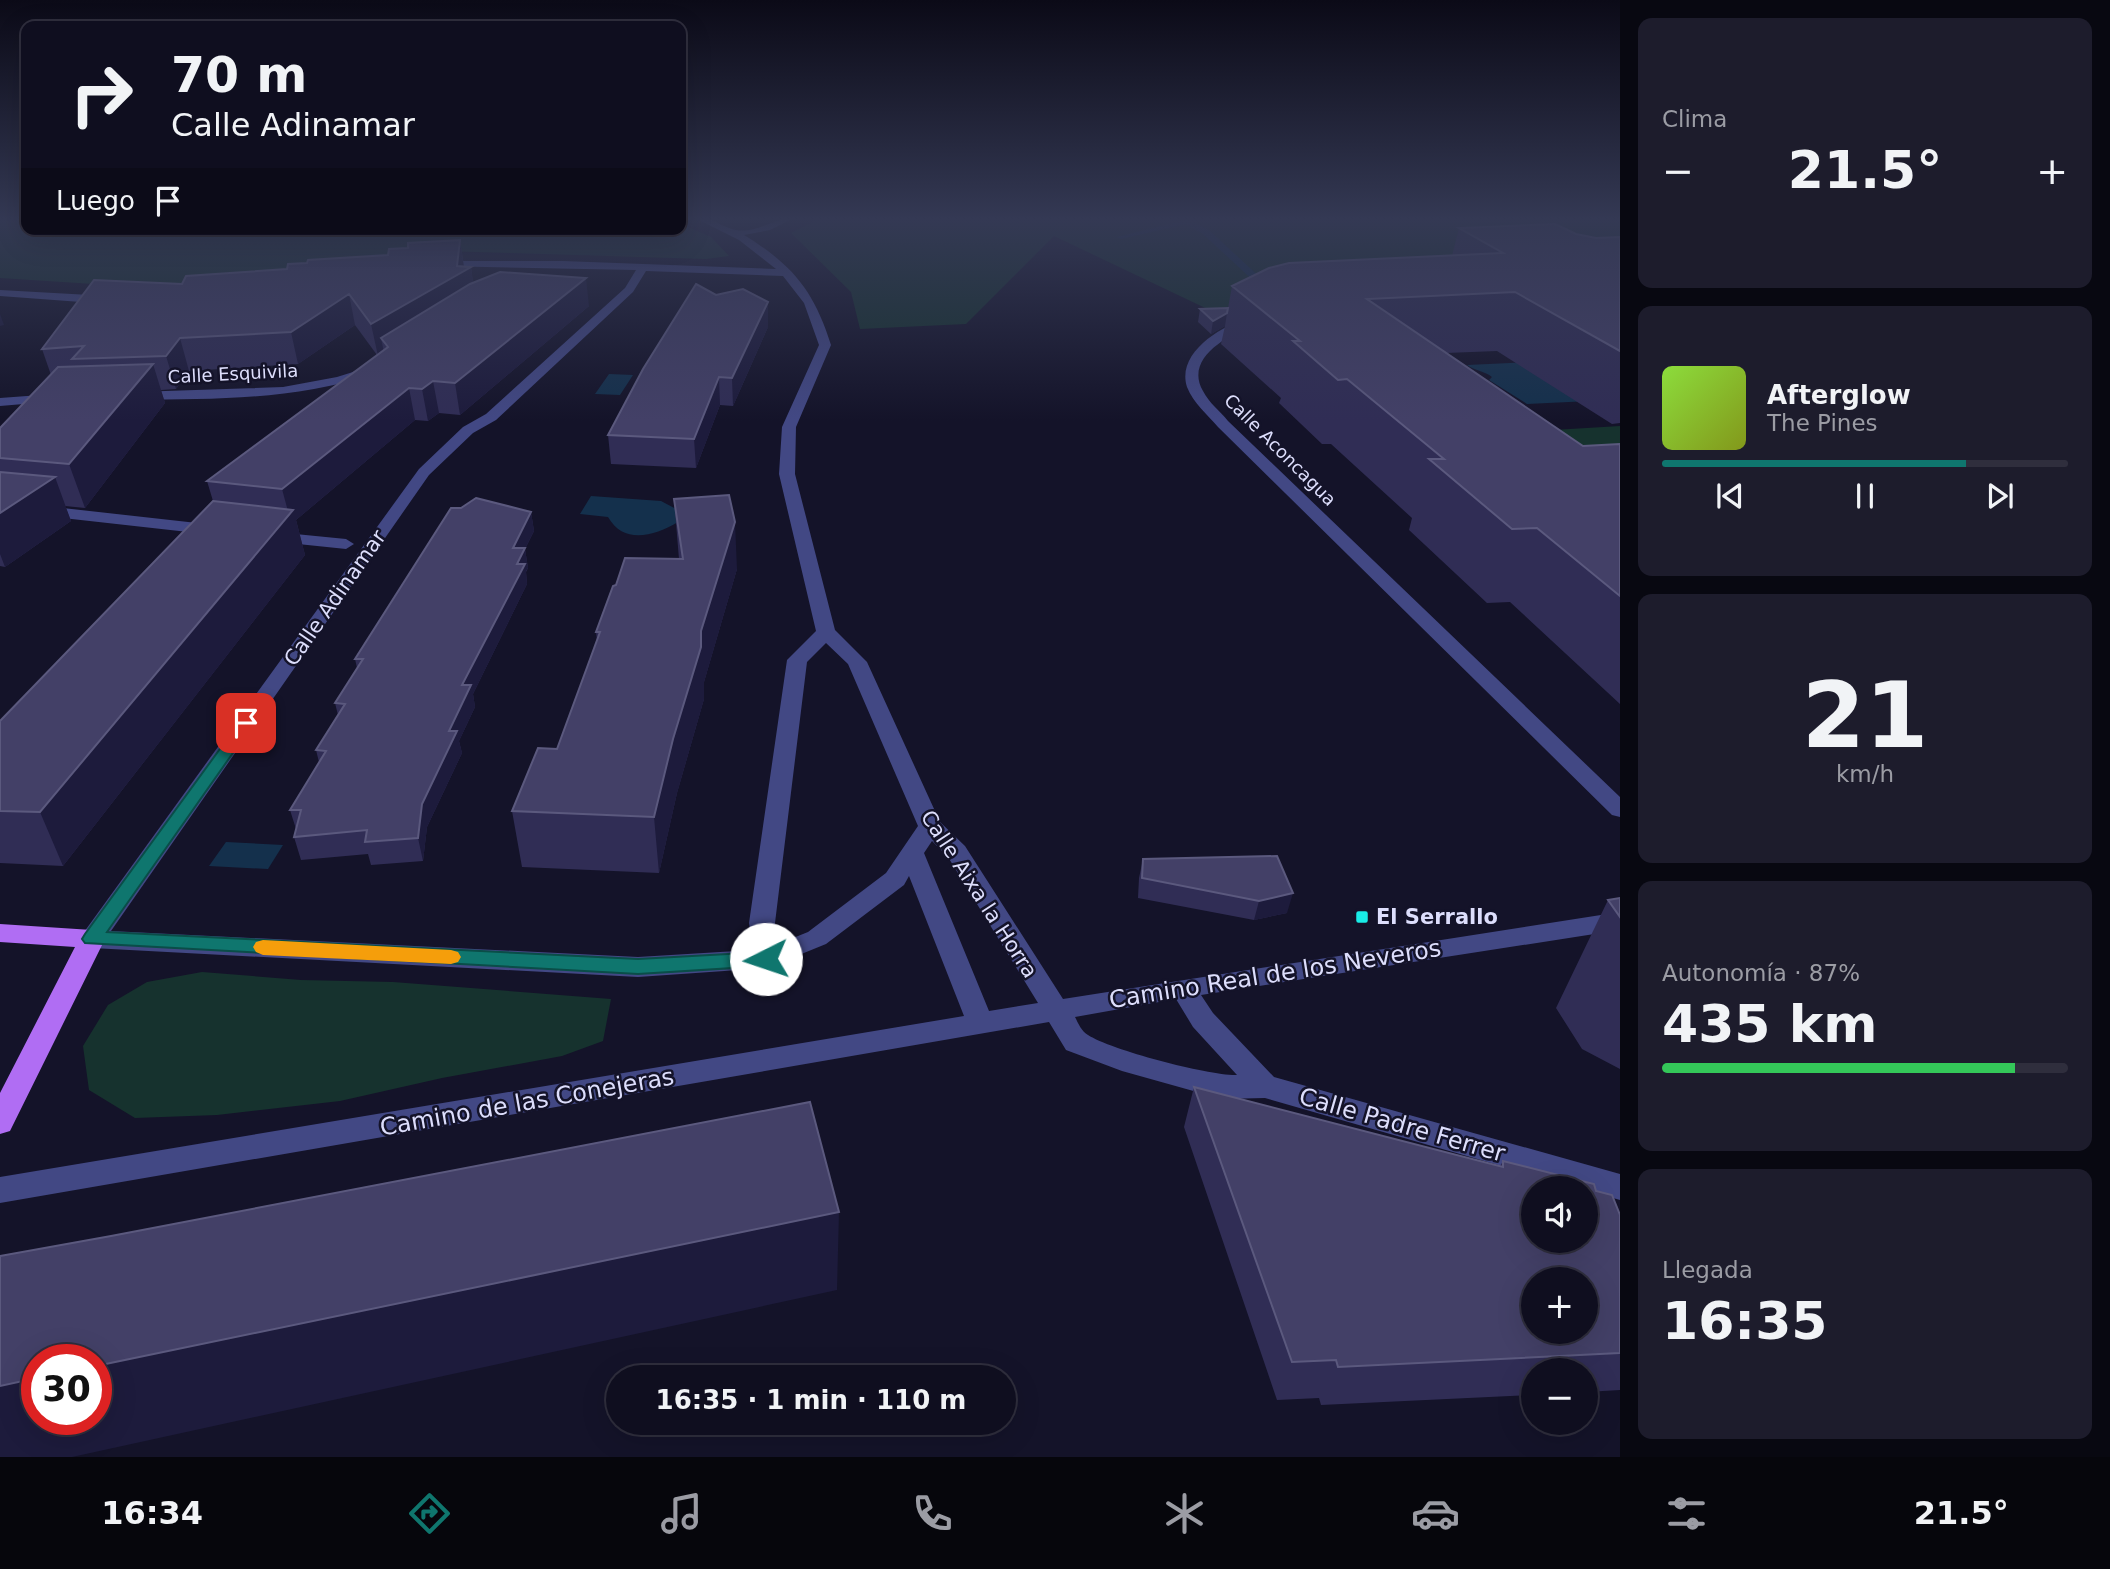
<!DOCTYPE html>
<html lang="es">
<meta charset="utf-8">
<style>
:root{--surface:#0f0e1f;--page:#1d1c2c;--text:#f1f3f6;--muted:#9b9ca4;--line:#2f2e3d;--accent:#0f766e}
body{margin:0;font-family:"DejaVu Sans",sans-serif;background:var(--page);color:var(--text);height:100vh;display:flex;flex-direction:column;font-size:26px;white-space:nowrap}
*{box-sizing:border-box;margin:0}
p{font-size:23px;color:var(--muted)}
.icon{flex:none;width:38px;height:38px;fill:none;stroke:currentColor;stroke-width:2;stroke-linecap:round;stroke-linejoin:round}
.map{position:relative;flex:1;overflow:hidden}
.panel{display:flex;flex-direction:column;gap:18px;padding:18px;background:#080811;width:490px}
.panel>*{flex:none}
.top-card{position:absolute;left:21px;top:21px;width:665px;height:214px;border-radius:14px;box-shadow:0 7px 28px #0002,0 0 0 2px var(--line);background:#0f0e1f;color:var(--text);overflow:hidden}
.tools{position:absolute;left:1521px;top:1176px;display:grid;gap:14px}
.tools a{display:grid;place-items:center;width:77px;height:77px;border-radius:50%;background:var(--surface);box-shadow:0 7px 28px #0002,0 0 0 2px var(--line);font-size:35px}
.speed{position:absolute;left:21px;top:1344px;display:flex;gap:14px;font-size:35px;font-weight:700;text-align:center}
.speed>*{display:grid;place-content:center;width:91px;height:91px;border-radius:50%;background:var(--surface);box-shadow:0 7px 28px #0002,0 0 0 2px var(--line);line-height:1}
.speed .limit{border:10px solid #d22;background:#fff;color:#111}
.pin{position:absolute;display:grid;place-items:center;width:60px;height:60px;color:#fff;margin:-30px;border-radius:14px;box-shadow:0 4px 10px #0006}
.me{position:absolute;width:77px;margin:-38px;rotate:266deg;stroke-linejoin:round;filter:drop-shadow(0 0 5px #0008)}
.turn{display:flex;align-items:center;gap:24px;height:147px;padding:0 35px;font-size:32px}
.turn .icon{width:91px;height:91px;stroke-width:2.5}
.turn b{display:block;font-size:49px;line-height:60px}
.then{display:flex;align-items:center;height:66px;padding:0 35px;background:#0003;gap:14px;font-size:26px}
.big{font-size:52px;font-weight:600;line-height:1.1}
.panel .card{flex:1;display:flex;flex-direction:column;justify-content:center;gap:10px;min-width:0;padding:0 24px;border-radius:14px;background:var(--page)}
.panel .dial{align-items:center;gap:0}
.dial b{font-size:91px;line-height:1}
.song{display:flex;align-items:center;gap:21px}
.cover{width:84px;height:84px;border-radius:10px;background:linear-gradient(135deg,hsl(90 70% 55%),hsl(70 70% 35%))}
.played{height:7px;border-radius:4px;background:linear-gradient(90deg,var(--accent) 75%,var(--line) 75%)}
.keys{display:flex;justify-content:space-around;direction:ltr}
.heat{display:flex;justify-content:space-between;align-items:center;font-size:38px;direction:ltr}
.charge{height:10px;border-radius:5px;background:linear-gradient(90deg,#34c759 87%,var(--line) 0)}
.trip{position:absolute;left:606px;top:1365px;width:410px;height:70px;border-radius:35px;background:var(--surface);box-shadow:0 7px 28px #0002,0 0 0 2px var(--line);font-weight:600;line-height:70px;text-align:center}
.tabs{display:flex;height:112px;justify-content:space-around;align-items:center;background:#06060c;color:var(--muted)}
.tabs .icon{width:49px;height:49px}
.tabs .on{color:var(--accent)}
.tabs b{font-size:32px;color:var(--text)}
main{display:flex;flex:1;min-height:0}
.map>svg:first-child{display:block}
.green{fill:#16322e}
.water{fill:#14304c}
.lines{fill:none;stroke-linecap:round;stroke-linejoin:round}
.stream{fill:#14304c;fill-rule:evenodd}
.minor{fill:#424884;fill-rule:evenodd}
.major{fill:#b06df3;fill-rule:evenodd}
.wall{fill:#302d55}
.shaded-wall{fill:#1d1b3c}
.building{fill:#434067;stroke:#5b597e;stroke-width:2;fill-rule:evenodd}
.route{fill:#0f766e;stroke:#0a4d48;stroke-width:2}
.slow{fill:#f59e0b}
.poi-dot{fill:#19ece7;stroke:#141329;stroke-width:2.5}
.labels{text-anchor:middle;stroke-width:5;stroke-linejoin:round;paint-order:stroke}
.far-street-label{font-size:18px;fill:#dddefc;stroke:#141329}
.street-label{font-size:21px;fill:#dddefc;stroke:#141329}
.poi-label{font-size:21px;font-weight:bold;fill:#dddefc;stroke:#141329;text-anchor:start}
.near-street-label{font-size:24px;fill:#dddefc;stroke:#141329}
</style>
<main>
<div class="map">
<svg width="1620" height="1457" viewBox="0 0 1620 1457">
<rect width="100%" height="100%" fill="#141329"/>
<path class="green" d="M0 217H26V229H681V224L711 237 729 256 706 259 442 251 207 284 140 287 0 278Z
M822 217H1620V265L1220 315 1054 236 966 324 860 329 851 292 791 233Z
M1620 426V480L1521 432Z
M202 972 301 980 393 982 611 999 603 1041 562 1056 442 1078 340 1101 217 1115 135 1118 89 1090 83 1046 108 1005 147 982Z"/>
<path class="water" d="M1529 362 1590 401 1527 404 1489 380 1492 377C1485 371 1475 371 1467 365Z
M609 374 633 375 620 395 595 394Z
M591 496 661 501 678 510V522C654 536 624 545 608 517L580 514Z
M226 842 283 845 268 869 209 866Z"/>
<g class="lines">
<path class="stream" d="M1197 217H1211L1194 222 1209 230 1264 281 1273 286V290L1258 285 1203 234 1186 224 1121 239 1117 237Z
M1599 217H1620V221Z"/>
<path class="minor" d="M693 217C715 217 718 226 736 230 755 234 777 217 796 217L770 230 744 235C793 265 814 291 831 345L796 427 795 474 835 630 867 662 940 822 965 846 1063 999 1620 912V930L1201 995 1213 1013 1274 1077 1620 1174V1200L1265 1098 1222 1099 1122 1071 1066 1050 1049 1022 0 1203V1177L964 1016 909 876 904 885 826 944 767 968 638 977 92 948 83 945 79 939 419 469 463 427 486 414 625 288 636 270 435 266 430 263 431 261H563L776 269 739 240ZM646 271 783 276 804 303 819 345 782 427 779 474 816 631 787 660 749 923 753 950 638 957 111 931 429 475 473 433 496 420 633 292ZM826 643 848 664 918 826 886 873 808 932 778 944 775 923 807 662ZM932 841 948 857 1038 1003 989 1011 924 853ZM1176 999 1193 1027 1237 1075C1210 1076 1111 1050 1088 1035 1082 1032 1078 1023 1075 1017Z
M0 290 108 296 114 300 108 304 0 296Z
M1248 318 1252 319V325C1228 336 1184 358 1203 391 1209 403 1220 411 1228 421L1620 797V817L1612 815 1218 427C1208 415 1193 403 1187 387 1176 353 1221 326 1248 318Z
M369 367 376 371 374 374C295 400 217 399 135 400L128 396 135 392 283 387 337 377Z
M54 394 61 398 59 401 0 406V398Z
M0 501 215 525 223 530 215 535 0 511Z
M275 532 346 539 354 544 346 549 269 541 267 537 269 533Z"/>
<path class="major" d="M0 924 92 930 101 933 105 939 10 1131 0 1134V1093L75 947 0 942Z"/>
</g>
<path class="wall" d="M1459 228 1576 234 1596 238 1620 237V423L1612 424 1497 351 1446 353 1583 446 1620 444V704L1510 602 1487 603 1409 530 1412 518 1331 444H1322L1279 403 1281 398 1221 344 1225 326 1211 334 1198 322 1200 309 1228 308 1232 286 1452 256Z
M460 240 464 266 471 267 473 283 589 306 460 415 439 413 428 421 415 420 296 520 305 555 63 866 0 863V721L213 501 207 481 377 355 355 325 298 364 189 371 176 389 161 390 165 403 85 508 65 506 71 521 5 567 0 566V428L51 375 42 349 182 284 287 269 307 263 388 255 408 248Z
M768 327 733 406 720 405 696 468 611 464 608 435Z
M674 499 737 569 704 682V699L677 793 659 873 522 867 512 811 557 749 597 641 596 632 616 585 679 559Z
M531 512 534 531 525 549 528 568 526 572 527 584 473 694 475 707 459 741 462 753 427 827 423 861 371 865 368 854 301 860 294 837 296 829 290 810 319 762 316 750 338 715 335 703 357 668 355 659Z
M1277 856 1287 913 1254 920 1138 898 1139 878 1143 859Z
M1620 898V1069L1582 1049 1556 1008 1608 900Z
M1194 1087 1500 1166 1503 1161 1596 1191 1620 1215V1390L1586 1392V1370H1533V1395L1321 1405 1319 1398 1277 1400 1184 1127Z"/>
<path class="shaded-wall" d="M460 240 464 269 471 267 475 297 388 347 381 338 384 353 378 356 371 324 457 266Z
M586 278 589 306 460 415 455 383Z
M349 294 355 325 298 364 291 332Z
M768 302V327L733 406 732 378Z
M1227 313 1225 326 1211 334 1213 321Z
M0 314 4 325 0 326Z
M180 338 189 371 176 389 166 356Z
M153 364 165 403 85 508 69 464Z
M719 377 720 405 696 468 694 439Z
M433 381 439 413 428 421 422 389Z
M409 388 415 420 296 520 305 555 63 866 40 812 289 515 282 489Z
M55 477 71 521 5 567 0 554V513Z
M531 512 534 531 525 549 528 568 526 571 527 584 473 694 475 707 459 741 462 753 427 827 423 861 418 838 422 804 449 731 462 685 513 548Z
M735 522 737 569 704 682V699L677 793 659 873 654 817 701 631Z
M1293 893 1287 913 1254 920 1259 901Z
M839 1212 837 1290 72 1457H0V1386L37 1378V1419H96V1366Z"/>
<path class="building" d="M1555 224 1576 234 1596 238 1620 237V351L1515 292 1367 299 1583 446 1620 444V596L1537 528 1512 529 1429 459H1444L1347 379 1338 380 1293 341H1300L1232 286 1269 268 1289 263 1503 253 1459 228Z
M460 240 457 266 471 267 371 324 349 294 291 332 180 338 166 356 72 359 84 346 42 349 94 280 182 284 186 276 287 269 288 264 307 263 308 260 388 255 389 249 408 248V243Z
M500 272 586 278 455 383 433 381 422 389 409 388 282 489 207 481 388 347 381 338 470 284Z
M696 284 716 295 743 289 768 302 732 378 719 377 694 439 608 435 643 369Z
M1228 308 1227 313 1213 321 1200 309Z
M153 364 69 464 0 458V428L58 367Z
M0 472 55 477 0 513Z
M729 495 735 522 701 631V647L673 739 654 817 512 811 538 748 557 749 600 632H596L613 586 616 585 625 558 683 559 674 499Z
M476 498 531 512 513 548H525L517 564H525L462 685H471L449 731H457L422 804 418 838 365 842 367 830 294 837 301 810H290L326 751 316 750 345 704 335 703 363 659H355L451 508H461Z
M213 501 293 510 40 812 0 811V721Z
M1277 856 1293 893 1259 901 1142 878 1143 859Z
M1620 898V917L1608 900Z
M1194 1087 1503 1167V1161L1594 1184 1596 1191 1612 1195 1620 1215V1353L1338 1367 1336 1360 1292 1362ZM1533 1188H1586V1241H1533ZM1533 1279H1586V1332H1533Z
M810 1102 839 1212 96 1366V1360H37V1378L0 1386V1256L111 1236Z"/>
<linearGradient id="sky" x2="0" y2="1"><stop stop-color="#0b0a17"/><stop offset="0.52" stop-color="#343954"/><stop offset="1" stop-color="#343954" stop-opacity="0"/></linearGradient>
<rect width="1620" height="421" fill="url(#sky)"/>
<path class="route" d="M246 718 254 723 107 932 638 959 766 952 773 954 776 959 773 964 766 966 638 974 85 943 82 939 85 934 241 720Z"/>
<path class="slow" d="M263 940 451 950 458 952 461 957 458 962 451 964 263 955 256 952 253 947 256 942Z"/>
<rect class="poi-dot" x="1355" y="910" width="14" height="14" rx="3.5"/>
<g class="labels">
<g class="far-street-label">
<text transform="translate(233 374) rotate(-3)" y="6">Calle Esquivila</text>
<text transform="translate(1280 450) rotate(45)" y="6">Calle Aconcagua</text>
</g>
<g class="street-label">
<text transform="translate(335 598) rotate(-55)" y="7">Calle Adinamar</text>
<text transform="translate(979 894) rotate(57)" y="7">Calle Aixa la Horra</text>
</g>
<g class="poi-label">
<text x="1376" y="924">El Serrallo</text>
</g>
<g class="near-street-label">
<text transform="translate(1275 974) rotate(-9)" y="8">Camino Real de los Neveros</text>
<text transform="translate(527 1102) rotate(-10)" y="8">Camino de las Conejeras</text>
<text transform="translate(1402 1125) rotate(16)" y="8">Calle Padre Ferrer</text>
</g>
</g>
</svg>
<div class="tools">
<a><svg class="icon" aria-label="sound" viewBox="0 0 24 24"><path d="M4 9h4l5-4v14l-5-4H4zM17 9q2 3 0 6"/></svg></a>
<a>+</a>
<a>−</a>
</div>
<div class="speed"><div class="limit">30</div></div>
<div class="pin" style="left:246px;top:723px;background:#d93025"><svg class="icon" aria-label="arrive" viewBox="0 0 24 24"><path d="M6 21V4h12l-3 4 3 4H6"/></svg></div>
<svg class="me" style="left:766px;top:959px" viewBox="-20 -20 40 40"><circle r="19" fill="#fff"/><path d="M0-13L10 11 0 6-10 11z" fill="#0f766e"/></svg>
<div class="trip">16:35 · 1 min · 110 m</div>
<div class="top-card">
<div class="turn"><svg class="icon" aria-label="right" viewBox="0 0 24 24"><path d="M7 20v-9h11M14 6l5 5-5 5"/></svg><div><b>70 m</b>Calle Adinamar</div></div>
<div class="then">Luego<svg class="icon" aria-label="arrive" viewBox="0 0 24 24"><path d="M6 21V4h12l-3 4 3 4H6"/></svg></div>
</div>
</div>
<section class="panel">
<div class="card"><p>Clima</p>
<div class="heat"><a>−</a><b class="big">21.5°</b><a>+</a></div>
</div>
<div class="card">
<div class="song"><i class="cover"></i><div><b>Afterglow</b><p>The Pines</p></div></div>
<div class="played"></div>
<div class="keys"><svg class="icon" aria-label="previous" viewBox="0 0 24 24"><path d="M18 5L8 12l10 7zM5 5v14"/></svg><svg class="icon" aria-label="pause" viewBox="0 0 24 24"><path d="M8 5v14M16 5v14"/></svg><svg class="icon" aria-label="next" viewBox="0 0 24 24"><path d="M6 5l10 7-10 7zM19 5v14"/></svg></div>
</div>
<div class="card dial"><b>21</b><p>km/h</p></div>
<div class="card"><p>Autonomía · 87%</p><b class="big">435 km</b><div class="charge"></div></div>
<div class="card"><p>Llegada</p><b class="big">16:35</b></div>
</section>
</main>
<nav class="tabs">
<b>16:34</b>
<svg class="icon on" aria-label="directions" viewBox="0 0 24 24"><path d="M12 3l9 9-9 9-9-9zM9 14v-3h6M13 9l2 2-2 2"/></svg>
<svg class="icon" aria-label="music" viewBox="0 0 24 24"><path d="M9 18V5l10-2v13"/><circle cx="6" cy="18" r="3"/><circle cx="16" cy="16" r="3"/></svg>
<svg class="icon" aria-label="phone" viewBox="0 0 24 24"><path d="M5 4h4l2 5-3 2q2 4 5 5l2-3 5 2v4C11 20 4 13 5 4z"/></svg>
<svg class="icon" aria-label="climate" viewBox="0 0 24 24"><path d="M12 3v18M4 7l16 10M4 17L20 7"/></svg>
<svg class="icon" aria-label="car" viewBox="0 0 24 24"><path d="M5 17H2v-5l4-1 3-4h7l3 4 3 1v5h-3M9 17h6M6 11h13"/><circle cx="7" cy="17" r="2"/><circle cx="17" cy="17" r="2"/></svg>
<svg class="icon" aria-label="filters" viewBox="0 0 24 24"><path d="M4 7h16M4 17h16"/><circle cx="9" cy="7" r="2"/><circle cx="15" cy="17" r="2"/></svg>
<b>21.5°</b>
</nav>
